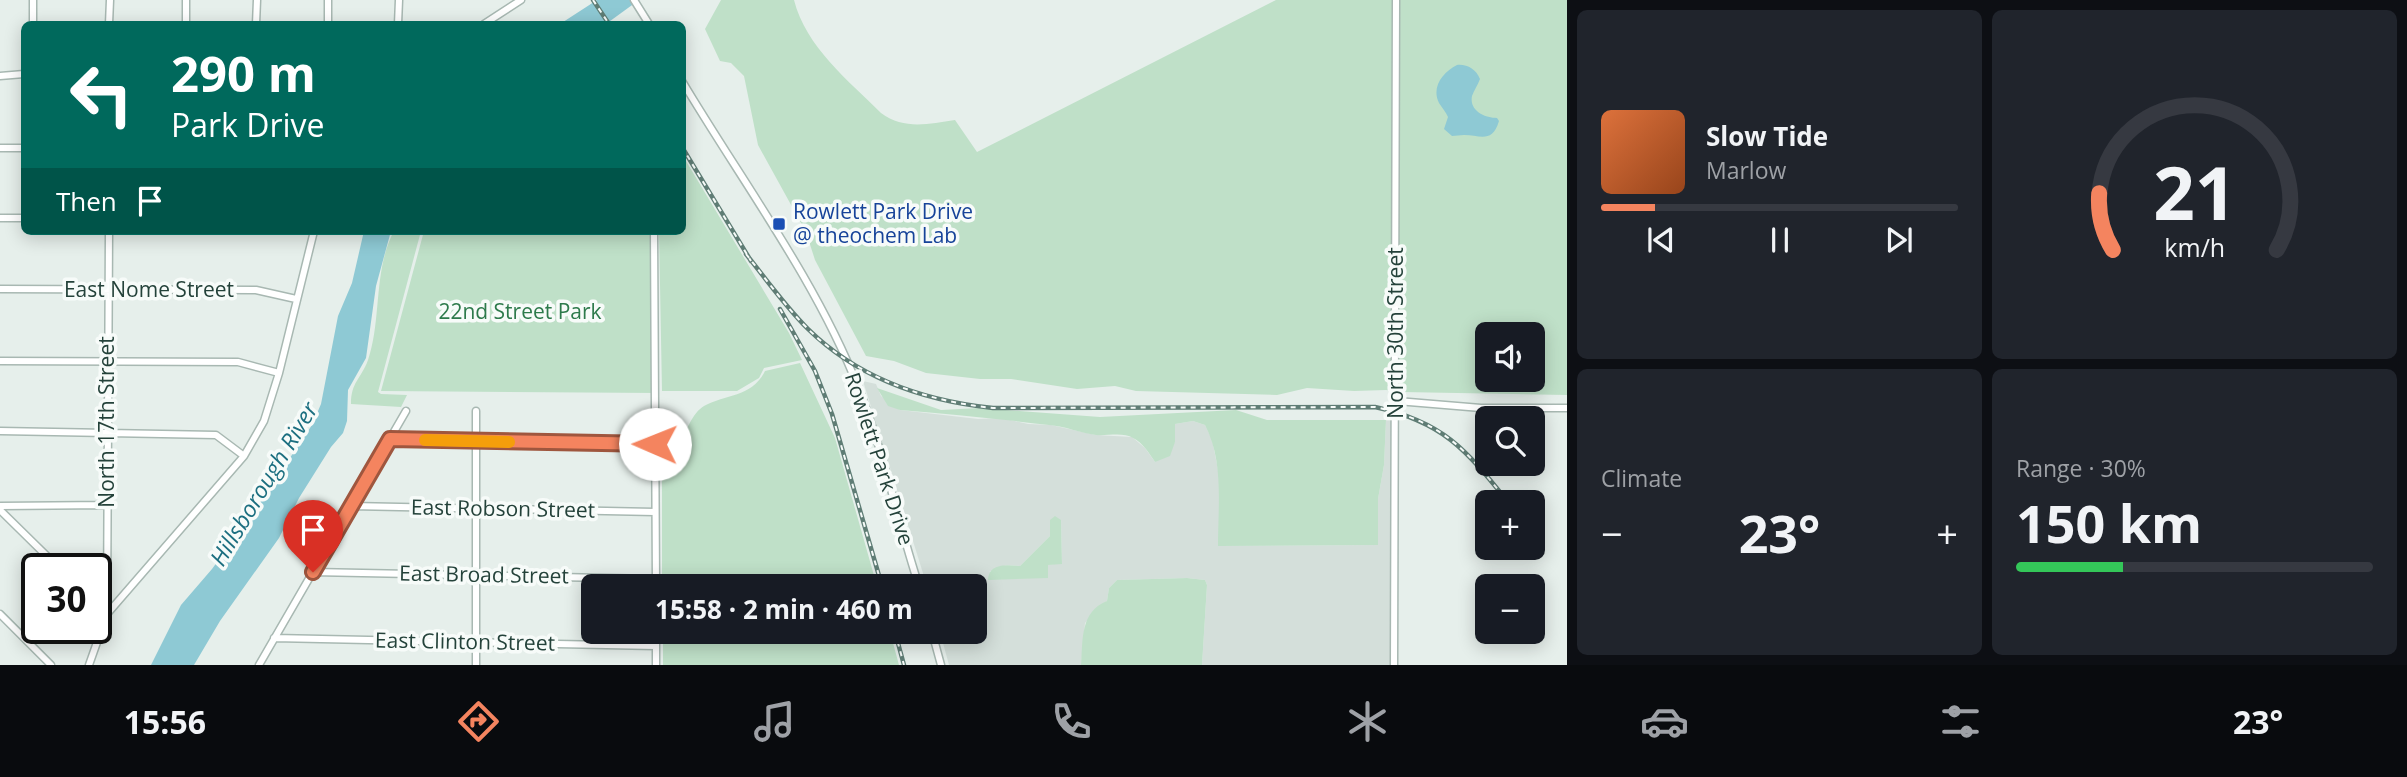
<!DOCTYPE html>
<meta charset="utf-8">
<style>
:root{--surface:#171b24;--page:#20242c;--text:#f1f3f6;--muted:#9ea1a6;--line:#363941;--accent:#f4845f}
body{margin:0;font-family:"Open Sans",sans-serif;background:var(--page);color:var(--text);height:100vh;display:flex;flex-direction:column;font-size:26px;white-space:nowrap}
*{box-sizing:border-box;margin:0}
p{font-size:23px;color:var(--muted)}
.icon{flex:none;width:38px;height:38px;fill:none;stroke:currentColor;stroke-width:2;stroke-linecap:round;stroke-linejoin:round}
.map{position:relative;flex:1;overflow:hidden}
.sheet{display:flex;flex-direction:column;gap:10px;padding:10px;background:#0d0f14;width:840px}
.sheet>*{flex:none}
.hud{position:absolute;left:21px;top:21px;width:665px;height:214px;border-radius:10px;box-shadow:0 4px 18px #0003;background:#00695c;color:#fff;overflow:hidden}
.controls{position:absolute;left:1475px;top:322px;display:grid;gap:14px}
.controls a{display:grid;place-items:center;width:70px;height:70px;border-radius:10px;background:var(--surface);box-shadow:0 4px 18px #0003;font-size:35px}
.speed{position:absolute;left:21px;top:553px;display:flex;gap:14px;font-size:35px;font-weight:700;text-align:center}
.speed>*{display:grid;place-content:center;width:91px;height:91px;border-radius:50%;background:var(--surface);box-shadow:0 4px 18px #0003;line-height:1}
.speed .limit{border:4px solid #111;border-radius:10px;background:#fff;color:#111}
.pin{position:absolute;display:grid;place-items:center;width:60px;height:60px;color:#fff;margin:-72px -30px;border-radius:50% 50% 50% 0;rotate:-45deg;box-shadow:0 0 7px #0007}
.pin .icon{rotate:45deg}
.me{position:absolute;width:77px;margin:-38px;rotate:271deg;stroke-linejoin:round;filter:drop-shadow(0 0 5px #0008)}
.turn{display:flex;align-items:center;gap:24px;height:147px;padding:0 35px;font-size:32px}
.turn .icon{width:91px;height:91px;stroke-width:2.5}
.turn b{display:block;font-size:49px;line-height:60px}
.then{display:flex;align-items:center;height:66px;padding:0 35px;background:#0003;gap:14px;font-size:26px}
.big{font-size:52px;font-weight:700;line-height:1.1}
.sheet .card{flex:1;display:flex;flex-direction:column;justify-content:center;gap:10px;min-width:0;padding:0 24px;border-radius:10px;background:var(--page)}
.sheet .dial{align-items:center;gap:0}
.dial svg{height:182px;overflow:visible;fill:none;stroke:var(--line);stroke-width:7;stroke-linecap:round;text-anchor:middle}
.dial text{fill:var(--text);stroke:none}
.song{display:flex;align-items:center;gap:21px}
.cover{width:84px;height:84px;border-radius:10px;background:linear-gradient(135deg,hsl(20 70% 55%),hsl(20 70% 35%))}
.played{height:7px;border-radius:4px;background:linear-gradient(90deg,var(--accent) 15%,var(--line) 15%)}
.keys{display:flex;justify-content:space-around;direction:ltr}
.heat{display:flex;justify-content:space-between;align-items:center;font-size:38px;direction:ltr}
.charge{height:10px;border-radius:5px;background:linear-gradient(90deg,#34c759 30%,var(--line) 0)}
.sheet .tiles{flex:1;display:grid;gap:10px;grid-template-columns:repeat(2,1fr)}
.trip{position:absolute;left:581px;top:574px;width:406px;height:70px;border-radius:10px;background:var(--surface);box-shadow:0 4px 18px #0003;font-weight:700;line-height:70px;text-align:center}
.tab-bar{display:flex;height:112px;justify-content:space-around;align-items:center;background:#090b0e;color:var(--muted)}
.tab-bar .icon{width:49px;height:49px}
.tab-bar .current{color:var(--accent)}
.tab-bar b{font-size:32px;color:var(--text)}
main{display:flex;flex:1;min-height:0}
.map>svg:first-child{display:block}
.built{fill:#d4dfda;fill-rule:evenodd}
.green{fill:#bfe0c8;fill-rule:evenodd}
.water{fill:#8ec9d4}
.lines{fill:none;stroke-linecap:round;stroke-linejoin:round}
.minor-casing{stroke:#a8b8b2;stroke-width:9}
.minor{stroke:#fff;stroke-width:6}
.rail-casing{stroke:#5f7d75;stroke-width:4.5}
.rail{stroke:#f7fbf9;stroke-width:2;stroke-dasharray:5;stroke-linecap:butt}
.route-casing{stroke:#9f563e;stroke-width:18}
.route{stroke:#f4845f;stroke-width:12}
.slow{stroke:#f59e0b;stroke-width:12}
.transit-dot{fill:#1a4fb4;stroke:#f7fbf9;stroke-width:2.5}
.labels{text-anchor:middle;stroke-width:7;stroke-linejoin:round;paint-order:stroke}
.transit-label{font-size:21px;fill:#164399;stroke:#f7fbf9;text-anchor:start}
.street-label{font-size:21px;fill:#24423a;stroke:#f7fbf9}
.park-label{font-size:21px;fill:#2d7a4b;stroke:#f7fbf9}
.water-label{font-size:23px;font-style:italic;fill:#1c6f80;stroke:#f7fbf9}
</style>
<main>
<div class="map">
<svg width="1567" height="665" viewBox="0 0 1567 665">
<rect width="100%" height="100%" fill="#e6efeb"/>
<path class="built" d="M863 381 876 384 881 396 900 410 978 419 1002 418 1028 424 1051 425 1096 435 1132 437 1145 448 1155 462 1175 442V424L1193 421 1205 425 1212 439 1219 475V546L1378 545V499L1384 465 1386 420 1393 418 1391 665H1202L1207 585 1205 580 1187 578 1117 580 1109 588 1107 601 1085 623 1081 665H949L940 632H975V586H927ZM1050 520H1061L1062 563 989 572 1007 565 1020 566 1050 536Z"/>
<path class="green" d="M721 0H794C806 47 848 80 881 113 904 130 928 124 955 120L977 152 1276 0H1567V395L1402 392 1386 390 1354 391 1307 388 1277 395 1136 391 1115 386 1077 389 1011 379H980L926 373 894 361 866 356 815 260 806 232 758 145 744 76 731 63 720 61 705 29ZM1488 334H1533V380H1488Z
M683 156 789 333 802 360 764 368 759 378 737 391H662L659 231H682Z
M394 231H421L378 392 381 394 407 395 401 407 351 404C351 382 361 379 368 360 382 319 373 270 394 231Z
M424 231H656L659 393 381 391Z
M800 363 835 438 877 586H662V441L674 440 680 444C686 432 692 413 704 406 726 394 752 397 765 371Z
M877 388 941 410 979 408 1100 417 1236 410 1267 420H1386L1384 465 1378 499V545L1218 546C1218 506 1224 461 1205 425L1193 421 1175 424V442L1170 456 1155 462C1149 453 1143 443 1133 438 1124 432 1107 436 1096 435 1080 433 1065 426 1049 425 1000 419 950 414 900 410L888 406Z
M1055 516 1061 520 1062 564 1048 565V578L988 580C989 563 1007 565 1020 566L1050 536V520Z
M1187 578 1205 580 1207 585 1202 665H1081C1083 639 1080 612 1107 601L1109 588 1117 580Z
M663 632H890L899 665H663Z"/>
<path class="water" d="M597 0H639L606 24H560Z
M1457 65C1467 64 1476 69 1480 79 1478 85 1474 90 1472 96 1469 111 1485 118 1497 118L1499 121C1492 144 1480 135 1464 135 1460 135 1456 136 1452 136L1444 129 1448 117C1446 112 1442 108 1439 103 1431 87 1443 72 1457 65Z
M364 231H391L376 286 366 358 348 390 347 421 343 433 331 447 299 498 279 538 220 621 194 665H151L181 605 212 569 251 516 312 425 321 404 338 316 352 283Z"/>
<g class="lines">
<g class="minor-casing">
<path id="minor" d="M634 0 649 24
M33 24V0
M109 24 110 0
M186 24V0
M256 24 257 0
M328 24V0
M398 24 399 0
M484 24 521 0
M0 76 24 74
M682 81C741 180 816 280 858 387 884 451 897 520 919 586
M0 148H24
M0 218H24
M654 231 656 586
M0 289 256 290 296 299
M0 361 238 362 279 373
M1397 401 1481 408H1567
M476 411V665
M0 431 216 435 244 456
M390 439 655 444
M0 506 107 505
M351 506 655 512
M0 510 60 569
M313 572 656 579
M96 604 107 614
M0 614 51 665
M107 614 109 231
M932 632 941 665
M274 638 656 646
M89 665 107 614 244 456 264 421 279 373 314 231
M259 665 406 411
M656 665V632
M1394 665 1396 0"/>
</g>
<use href="#minor" class="minor"/>
<g class="rail-casing">
<path id="rail" d="M593 0 609 24
M682 147 751 261
M746 254C766 279 785 306 808 329 858 378 925 401 993 408L1375 407C1444 422 1466 450 1508 502
M780 309 815 371 832 414 882 586
M895 632 904 665"/>
</g>
<use href="#rail" class="rail"/>
</g>
<g class="lines">
<g class="route-casing">
<path id="route" d="M313 572 390 439 655 444"/>
</g>
<use href="#route" class="route"/>
<path class="slow" d="M425 440 509 442"/>
</g>
<rect class="transit-dot" x="772" y="217" width="14" height="14" rx="3.5"/>
<g class="labels">
<g class="transit-label">
<text x="793" y="219">Rowlett Park Drive<tspan x="793" dy="24">@ theochem Lab</tspan></text>
</g>
<g class="street-label">
<text x="149" y="297">East Nome Street</text>
<text transform="translate(1396 333) rotate(-90)" y="7">North 30th Street</text>
<text transform="translate(107 422) rotate(-90)" y="7">North 17th Street</text>
<text transform="translate(879 459) rotate(72)" y="7">Rowlett Park Drive</text>
<text transform="translate(503 509) rotate(1)" y="7">East Robson Street</text>
<text transform="translate(484 575) rotate(1)" y="7">East Broad Street</text>
<text transform="translate(465 642) rotate(1)" y="7">East Clinton Street</text>
</g>
<g class="park-label">
<text x="520" y="319">22nd Street Park</text>
</g>
<g class="water-label">
<text transform="translate(264 484) rotate(-59)" y="8">Hillsborough River</text>
</g>
</g>
</svg>
<div class="controls">
<a><svg class="icon" aria-label="sound" viewBox="0 0 24 24"><path d="M4 9h4l5-4v14l-5-4H4zM17 9q2 3 0 6"/></svg></a>
<a><svg class="icon" aria-label="search" viewBox="0 0 24 24"><circle cx="10" cy="10" r="6"/><path d="M15 15l6 6"/></svg></a>
<a>+</a>
<a>−</a>
</div>
<div class="speed"><div class="limit">30</div></div>
<div class="pin" style="left:313px;top:572px;background:#d93025"><svg class="icon" aria-label="arrive" viewBox="0 0 24 24"><path d="M6 21V4h12l-3 4 3 4H6"/></svg></div>
<svg class="me" style="left:655px;top:444px" viewBox="-20 -20 40 40"><circle r="19" fill="#fff"/><path d="M0-13L10 11 0 6-10 11z" fill="#f4845f"/></svg>
<div class="trip">15:58 · 2 min · 460 m</div>
<div class="hud">
<div class="turn"><svg class="icon" aria-label="left" viewBox="0 0 24 24"><path d="M17 20v-9H6M10 6l-5 5 5 5"/></svg><div><b>290 m</b>Park Drive</div></div>
<div class="then">Then<svg class="icon" aria-label="arrive" viewBox="0 0 24 24"><path d="M6 21V4h12l-3 4 3 4H6"/></svg></div>
</div>
</div>
<section class="sheet">
<div class="tiles">
<div class="card">
<div class="song"><i class="cover"></i><div><b>Slow Tide</b><p>Marlow</p></div></div>
<div class="played"></div>
<div class="keys"><svg class="icon" aria-label="previous" viewBox="0 0 24 24"><path d="M18 5L8 12l10 7zM5 5v14"/></svg><svg class="icon" aria-label="pause" viewBox="0 0 24 24"><path d="M8 5v14M16 5v14"/></svg><svg class="icon" aria-label="next" viewBox="0 0 24 24"><path d="M6 5l10 7-10 7zM19 5v14"/></svg></div>
</div>
<div class="card dial"><svg viewBox="0 0 100 80">
<path d="M14 69A42 42 0 1 1 86 69"/>
<path d="M14 69A42 42 0 0 1 8 44" stroke="#f4845f"/>
<text x="50" y="56" font-size="32" font-weight="700">21</text>
<text x="50" y="72" font-size="11">km/h</text>
</svg></div>
<div class="card"><p>Climate</p>
<div class="heat"><a>−</a><b class="big">23°</b><a>+</a></div>
</div>
<div class="card"><p>Range · 30%</p><b class="big">150 km</b><div class="charge"></div></div>
</div>
</section>
</main>
<nav class="tab-bar">
<b>15:56</b>
<svg class="icon current" aria-label="directions" viewBox="0 0 24 24"><path d="M12 3l9 9-9 9-9-9zM9 14v-3h6M13 9l2 2-2 2"/></svg>
<svg class="icon" aria-label="music" viewBox="0 0 24 24"><path d="M9 18V5l10-2v13"/><circle cx="6" cy="18" r="3"/><circle cx="16" cy="16" r="3"/></svg>
<svg class="icon" aria-label="phone" viewBox="0 0 24 24"><path d="M5 4h4l2 5-3 2q2 4 5 5l2-3 5 2v4C11 20 4 13 5 4z"/></svg>
<svg class="icon" aria-label="climate" viewBox="0 0 24 24"><path d="M12 3v18M4 7l16 10M4 17L20 7"/></svg>
<svg class="icon" aria-label="car" viewBox="0 0 24 24"><path d="M5 17H2v-5l4-1 3-4h7l3 4 3 1v5h-3M9 17h6M6 11h13"/><circle cx="7" cy="17" r="2"/><circle cx="17" cy="17" r="2"/></svg>
<svg class="icon" aria-label="filters" viewBox="0 0 24 24"><path d="M4 7h16M4 17h16"/><circle cx="9" cy="7" r="2"/><circle cx="15" cy="17" r="2"/></svg>
<b>23°</b>
</nav>
